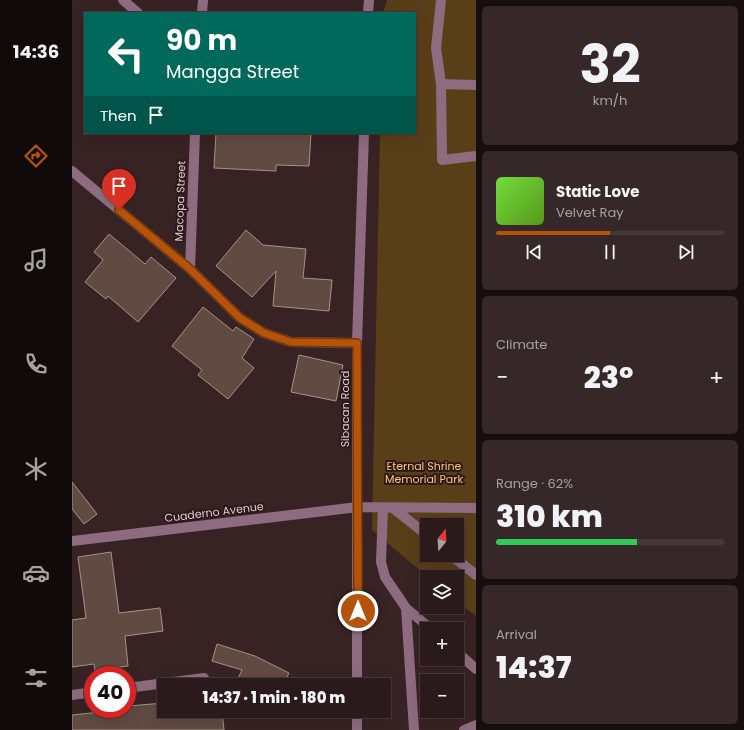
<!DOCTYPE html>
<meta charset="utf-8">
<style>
:root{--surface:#2a1a1b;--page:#362728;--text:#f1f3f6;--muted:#a5a1a3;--line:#46383a;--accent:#b45309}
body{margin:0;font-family:Poppins,sans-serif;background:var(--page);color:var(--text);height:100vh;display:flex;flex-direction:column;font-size:15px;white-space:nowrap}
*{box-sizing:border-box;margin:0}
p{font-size:13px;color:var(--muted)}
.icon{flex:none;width:22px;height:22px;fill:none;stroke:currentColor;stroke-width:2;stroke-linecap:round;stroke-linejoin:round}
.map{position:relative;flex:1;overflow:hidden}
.drawer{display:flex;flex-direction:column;gap:6px;padding:6px;background:#170e0f;width:268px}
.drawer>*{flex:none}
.hud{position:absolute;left:12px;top:12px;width:332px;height:122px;border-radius:0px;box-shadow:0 4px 16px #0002,0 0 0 1px var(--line);background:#00695c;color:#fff;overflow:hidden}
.needle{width:26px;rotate:18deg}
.tools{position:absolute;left:348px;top:518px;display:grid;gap:8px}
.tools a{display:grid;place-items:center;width:44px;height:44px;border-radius:0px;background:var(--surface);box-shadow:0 4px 16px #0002,0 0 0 1px var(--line);font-size:20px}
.speed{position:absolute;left:12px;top:666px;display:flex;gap:8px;font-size:20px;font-weight:700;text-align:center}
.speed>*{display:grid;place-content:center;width:52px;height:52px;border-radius:50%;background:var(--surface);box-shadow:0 4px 16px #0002,0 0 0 1px var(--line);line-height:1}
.speed .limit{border:6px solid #d22;background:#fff;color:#111}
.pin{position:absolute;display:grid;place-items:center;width:34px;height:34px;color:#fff;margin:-41px -17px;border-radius:50% 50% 50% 0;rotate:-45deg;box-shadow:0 0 4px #0007}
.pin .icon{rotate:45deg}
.me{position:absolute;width:44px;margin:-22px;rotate:0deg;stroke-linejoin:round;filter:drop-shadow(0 0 3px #0008)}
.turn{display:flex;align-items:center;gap:14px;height:84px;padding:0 16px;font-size:18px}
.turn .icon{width:52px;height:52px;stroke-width:2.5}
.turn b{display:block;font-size:28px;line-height:34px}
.then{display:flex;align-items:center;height:38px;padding:0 16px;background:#0003;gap:8px;font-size:15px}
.big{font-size:30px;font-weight:800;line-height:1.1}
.drawer .widget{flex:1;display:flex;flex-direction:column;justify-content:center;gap:6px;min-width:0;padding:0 14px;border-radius:6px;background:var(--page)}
.drawer .dial{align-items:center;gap:0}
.dial b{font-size:52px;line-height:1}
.song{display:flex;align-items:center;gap:12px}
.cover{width:48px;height:48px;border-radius:6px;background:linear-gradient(135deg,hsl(100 70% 55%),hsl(90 70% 35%))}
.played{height:4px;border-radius:2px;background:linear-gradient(90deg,var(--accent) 50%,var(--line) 50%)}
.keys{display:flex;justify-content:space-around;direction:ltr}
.heat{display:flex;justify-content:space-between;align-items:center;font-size:22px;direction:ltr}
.charge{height:6px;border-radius:3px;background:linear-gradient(90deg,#34c759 62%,var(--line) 0)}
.trip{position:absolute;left:85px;top:678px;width:234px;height:40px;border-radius:0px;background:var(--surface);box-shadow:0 4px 16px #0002,0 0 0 1px var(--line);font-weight:800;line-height:40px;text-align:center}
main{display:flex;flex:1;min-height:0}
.tab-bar{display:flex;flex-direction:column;width:72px;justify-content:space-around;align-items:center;background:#110a0b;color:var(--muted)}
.tab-bar .icon{width:28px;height:28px}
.tab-bar .selected{color:var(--accent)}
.tab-bar b{font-size:18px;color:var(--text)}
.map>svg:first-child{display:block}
.green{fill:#593f17;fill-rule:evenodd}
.building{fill:#604b42;stroke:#a89187}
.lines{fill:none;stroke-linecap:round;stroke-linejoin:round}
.minor{stroke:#8e6c7f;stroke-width:10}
.route-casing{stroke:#753606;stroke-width:10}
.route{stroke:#b45309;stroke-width:7}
.labels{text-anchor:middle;stroke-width:4;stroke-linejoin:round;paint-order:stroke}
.street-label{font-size:11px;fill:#ddcecf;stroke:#2d191b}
.park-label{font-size:11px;fill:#fdc576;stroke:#2d191b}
</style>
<main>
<nav class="tab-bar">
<b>14:36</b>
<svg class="icon selected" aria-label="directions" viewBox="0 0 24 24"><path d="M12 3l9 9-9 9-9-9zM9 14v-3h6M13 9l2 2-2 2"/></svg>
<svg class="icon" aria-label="music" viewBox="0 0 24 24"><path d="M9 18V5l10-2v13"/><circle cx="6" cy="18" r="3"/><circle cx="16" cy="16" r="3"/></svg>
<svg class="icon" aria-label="phone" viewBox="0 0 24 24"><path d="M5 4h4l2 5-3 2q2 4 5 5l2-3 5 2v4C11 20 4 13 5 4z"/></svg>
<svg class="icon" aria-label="climate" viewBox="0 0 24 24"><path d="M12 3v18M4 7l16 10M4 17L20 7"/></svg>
<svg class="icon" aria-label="car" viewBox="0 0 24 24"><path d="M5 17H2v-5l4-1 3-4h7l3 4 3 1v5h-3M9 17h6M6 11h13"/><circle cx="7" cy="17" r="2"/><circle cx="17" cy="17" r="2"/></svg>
<svg class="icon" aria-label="filters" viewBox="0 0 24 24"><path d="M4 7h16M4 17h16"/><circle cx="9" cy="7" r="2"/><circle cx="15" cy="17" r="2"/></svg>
</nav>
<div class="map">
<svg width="404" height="730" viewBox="0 0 404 730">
<rect width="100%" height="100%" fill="#382324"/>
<path class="green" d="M315 0H404V616L385 601V577H356L300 530 308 133H343V13H311ZM355 525H385V555H355Z"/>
<path class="building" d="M144 133 239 134 237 166 204 165V171L142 168Z
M174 230 191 245 234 249 231 278 260 280 257 311 201 306 204 271 180 297 144 266Z
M37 234 73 264 79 257 104 278 66 322 36 296 34 299 13 282 31 260 22 252Z
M131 307 161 331 164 327 182 339 170 358 182 368 156 399 126 375 130 370 100 346Z
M227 355 271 365 264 401 219 392Z
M0 482 25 514 12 524 0 509Z
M39 552 47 613 88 608 91 631 53 636 56 666 23 670 22 664 0 667V620L14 618 6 557Z
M145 644 183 656 217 673 211 685H163L170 670 140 661Z
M92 703V711H150L152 730H0V715L56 709V706Z"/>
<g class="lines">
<path class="minor" d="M51 0 66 13
M369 0 364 48 369 84 370 160 404 156
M130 13 131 0
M296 13 297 0
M369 84 404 85
M0 171 118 269 168 318 192 333 219 342 285 343
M118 269 123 133
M311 507 309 562 313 577 334 608 359 629
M321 508 355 535
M0 541 286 507 404 508
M379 555 404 575
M334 608 342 730
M385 652 404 669
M285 685V343L292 133
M55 688 132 678
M0 695 21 692
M285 730V711
M392 730 404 725"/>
</g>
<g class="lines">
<g class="route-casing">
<path id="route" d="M47 210 118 269 168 318 192 333 219 342 285 343 286 611"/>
</g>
<use href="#route" class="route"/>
</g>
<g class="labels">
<g class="street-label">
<text transform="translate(108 201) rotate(-88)" y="4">Macopa Street</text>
<text transform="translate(273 409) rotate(-90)" y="4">Sibacan Road</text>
<text transform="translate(142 512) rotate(-7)" y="4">Cuaderno Avenue</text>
</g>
<g class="park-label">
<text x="352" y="470">Eternal Shrine<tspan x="352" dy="13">Memorial Park</tspan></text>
</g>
</g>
</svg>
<div class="tools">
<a><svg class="needle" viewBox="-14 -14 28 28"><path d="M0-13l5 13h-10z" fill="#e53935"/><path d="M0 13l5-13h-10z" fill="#a5a1a3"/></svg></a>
<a><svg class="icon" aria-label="layers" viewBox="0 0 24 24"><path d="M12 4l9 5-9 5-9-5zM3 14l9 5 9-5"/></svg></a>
<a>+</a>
<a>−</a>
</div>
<div class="speed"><div class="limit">40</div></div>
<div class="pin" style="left:47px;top:210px;background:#d93025"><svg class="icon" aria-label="arrive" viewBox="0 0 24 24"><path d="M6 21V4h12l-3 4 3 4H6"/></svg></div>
<svg class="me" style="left:286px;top:611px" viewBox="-20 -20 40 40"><circle r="17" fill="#b45309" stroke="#fff" stroke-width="3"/><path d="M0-11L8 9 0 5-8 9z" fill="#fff"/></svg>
<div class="trip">14:37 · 1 min · 180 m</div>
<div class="hud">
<div class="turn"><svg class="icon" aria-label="left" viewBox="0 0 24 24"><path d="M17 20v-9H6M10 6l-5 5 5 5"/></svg><div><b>90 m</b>Mangga Street</div></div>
<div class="then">Then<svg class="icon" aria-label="arrive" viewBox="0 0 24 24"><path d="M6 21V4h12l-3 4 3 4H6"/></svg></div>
</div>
</div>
<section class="drawer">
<div class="widget dial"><b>32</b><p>km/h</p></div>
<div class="widget">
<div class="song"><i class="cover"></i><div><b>Static Love</b><p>Velvet Ray</p></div></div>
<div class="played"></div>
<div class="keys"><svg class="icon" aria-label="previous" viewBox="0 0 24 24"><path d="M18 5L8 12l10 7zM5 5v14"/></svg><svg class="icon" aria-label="pause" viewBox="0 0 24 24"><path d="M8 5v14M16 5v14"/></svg><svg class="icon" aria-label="next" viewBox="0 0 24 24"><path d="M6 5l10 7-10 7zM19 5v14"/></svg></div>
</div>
<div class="widget"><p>Climate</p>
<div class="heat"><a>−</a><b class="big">23°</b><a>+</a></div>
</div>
<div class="widget"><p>Range · 62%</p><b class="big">310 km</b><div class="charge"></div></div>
<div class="widget"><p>Arrival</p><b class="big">14:37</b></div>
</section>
</main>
